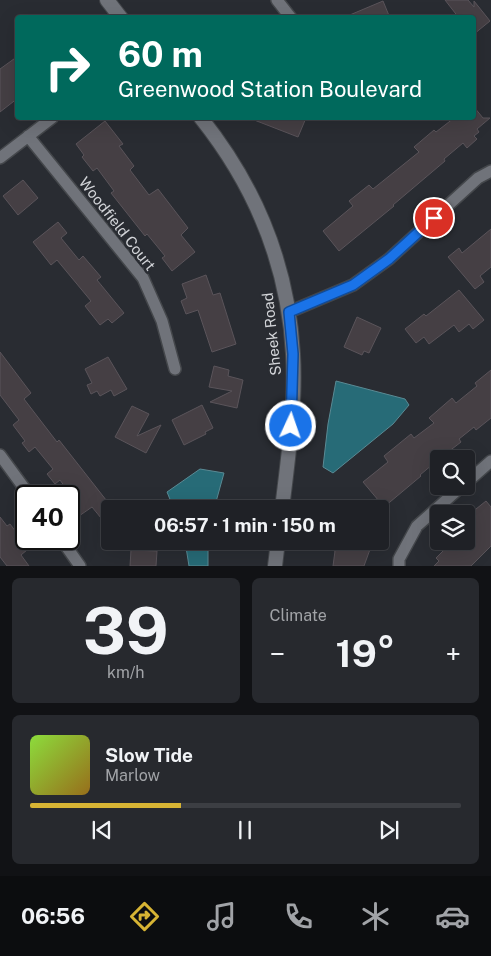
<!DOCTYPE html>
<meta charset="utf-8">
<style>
:root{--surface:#1f2126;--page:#27292e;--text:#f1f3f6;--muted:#a1a3a7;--line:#3c3e43;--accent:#d7b434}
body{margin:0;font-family:"Public Sans",sans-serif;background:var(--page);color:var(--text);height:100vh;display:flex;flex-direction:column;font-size:19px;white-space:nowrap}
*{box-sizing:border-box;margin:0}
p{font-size:16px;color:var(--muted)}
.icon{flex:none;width:28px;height:28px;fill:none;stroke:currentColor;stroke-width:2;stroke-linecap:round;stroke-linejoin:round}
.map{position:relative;height:566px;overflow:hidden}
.drawer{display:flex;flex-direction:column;gap:12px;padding:12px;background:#111215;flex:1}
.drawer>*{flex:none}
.hud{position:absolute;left:15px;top:15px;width:461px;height:105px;border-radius:5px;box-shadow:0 5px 20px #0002,0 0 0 1px var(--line);background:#00695c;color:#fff;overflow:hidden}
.buttons{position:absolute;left:430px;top:450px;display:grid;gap:10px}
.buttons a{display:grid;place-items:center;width:45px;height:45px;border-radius:5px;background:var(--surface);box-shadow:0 5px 20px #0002,0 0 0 1px var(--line);font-size:25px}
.speed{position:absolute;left:15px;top:485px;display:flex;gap:10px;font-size:25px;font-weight:700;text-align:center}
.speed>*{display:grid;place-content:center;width:65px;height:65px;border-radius:50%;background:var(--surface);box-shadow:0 5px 20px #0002,0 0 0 1px var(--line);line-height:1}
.speed .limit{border:2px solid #111;border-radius:8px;background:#fff;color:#111}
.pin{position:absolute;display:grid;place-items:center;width:42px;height:42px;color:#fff;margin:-21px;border:2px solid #fff;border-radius:50%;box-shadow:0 1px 5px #0007}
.me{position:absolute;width:55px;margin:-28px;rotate:3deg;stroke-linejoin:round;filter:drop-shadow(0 0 4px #0008)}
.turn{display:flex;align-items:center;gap:18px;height:105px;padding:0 20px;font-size:22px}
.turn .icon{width:65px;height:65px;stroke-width:2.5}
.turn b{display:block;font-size:35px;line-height:42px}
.big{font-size:38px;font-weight:700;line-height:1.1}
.drawer .widget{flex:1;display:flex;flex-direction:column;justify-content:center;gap:8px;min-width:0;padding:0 18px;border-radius:8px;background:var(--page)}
.drawer .dial{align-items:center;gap:0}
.dial b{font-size:65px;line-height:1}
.song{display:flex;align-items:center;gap:15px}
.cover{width:60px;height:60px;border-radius:8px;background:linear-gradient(135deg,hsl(90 70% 55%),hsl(40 70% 35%))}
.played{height:5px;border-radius:2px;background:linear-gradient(90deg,var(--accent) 35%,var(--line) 35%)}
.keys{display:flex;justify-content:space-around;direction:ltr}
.heat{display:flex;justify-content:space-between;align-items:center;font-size:28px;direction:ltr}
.drawer .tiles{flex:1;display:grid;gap:12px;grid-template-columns:1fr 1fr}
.widget:last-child{grid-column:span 2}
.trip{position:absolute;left:101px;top:500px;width:288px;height:50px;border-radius:5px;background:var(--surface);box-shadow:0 5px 20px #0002,0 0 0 1px var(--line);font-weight:700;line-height:50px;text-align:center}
.menu{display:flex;height:80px;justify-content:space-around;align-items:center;background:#0c0d0f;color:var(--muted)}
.menu .icon{width:35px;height:35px}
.menu .selected{color:var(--accent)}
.menu b{font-size:22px;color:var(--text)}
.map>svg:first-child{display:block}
.water{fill:#276b77;stroke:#5a8a94}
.building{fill:#453f44;stroke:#5a545a}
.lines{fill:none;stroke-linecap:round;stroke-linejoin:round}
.minor-casing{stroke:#44474b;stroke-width:14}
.tertiary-casing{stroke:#44474b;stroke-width:16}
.minor{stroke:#70737a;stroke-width:11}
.tertiary{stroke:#70737a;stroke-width:14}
.route-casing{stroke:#114b97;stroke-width:12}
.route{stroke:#1a73e8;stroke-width:9}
.labels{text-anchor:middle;stroke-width:5;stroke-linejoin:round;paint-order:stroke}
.street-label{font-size:15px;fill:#d2d4d8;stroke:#292c32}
</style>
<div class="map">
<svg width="491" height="566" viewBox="0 0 491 566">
<rect width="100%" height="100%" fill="#292c32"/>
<path class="water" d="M336 381 405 399 409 405 393 424 333 473 323 467 328 424Z
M200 469 224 473 214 509H174L167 492Z
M185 541H208V566H189Z"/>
<path class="building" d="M445 0H468L474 7V1L490 21 474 34V18H459Z
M383 1 390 18H345V17Z
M18 56V98L0 112V69Z
M474 107 483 118H490L477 129 479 132 474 136 477 139 467 148 463 143 444 159 445 161 393 205 394 206 339 251 323 231 353 206 349 201 369 185 373 189 419 152 414 147 434 130 436 132 454 118H474Z
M249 118H306L298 137Z
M105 121 123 144 119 146 134 166 130 170 149 195 158 189 188 228 181 235 195 252 172 271 162 258 165 256 147 234 145 236 111 193 114 191 97 168 93 171 82 157 84 155 76 144Z
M23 180 38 198 18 215 3 196Z
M58 222 67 233 61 238 79 260 83 256 101 277 97 280 124 313 112 323 108 319 100 325 85 306 91 301 57 260 51 265 33 242Z
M491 229V267L480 276 484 282 475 289 448 257 459 248 462 253Z
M206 275 213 295 220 293 236 344 212 352 198 310 186 314 181 301 187 298 182 284Z
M459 290 484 320 473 329 469 324 459 332 454 325 429 344 424 337 416 343 405 329 424 314 426 316Z
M357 317 381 328 369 353 364 351 362 355 344 347Z
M0 352 31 393 24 399 57 442 59 440 110 505V529L92 507 79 516 71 505 75 501 60 480 55 484 47 474 53 469 35 447 29 452 22 443 25 441 13 425 19 420 0 395Z
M108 357 127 389 114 396 111 390 100 396 97 391 91 394 87 385 92 383 85 369Z
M214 366 229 370 228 376 243 380 237 408 210 402 232 391 209 387Z
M491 370V418L476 430 474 427 459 439 461 442 439 459 420 475 421 476 384 507 363 482 388 462 384 456 411 434 414 438 434 423 429 418 452 398 456 403 477 386 475 383Z
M202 405 213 428 205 432 206 434 184 445 172 420Z
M132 406 149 414 137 436 161 425 146 453 115 437Z
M486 501 491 507V546L471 566H434L439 561 436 558 444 550 435 541H466V517Z
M0 517 7 526 10 524 25 544 23 546 27 550 21 555 29 566H7L0 557Z
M336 541H373L364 566H333L335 551 332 550Z
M131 550 157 551 156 566H130Z"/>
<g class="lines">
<g class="minor-casing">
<path id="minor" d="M277 0 291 18
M28 136 143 278 162 321 175 369
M0 158 52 118
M289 312 353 285 389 259 478 178 491 171
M0 455 30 496
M466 483 491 461
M61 539 80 566
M399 566V559L417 526 462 486"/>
</g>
<g class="tertiary-casing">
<path id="tertiary" d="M107 0 121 18
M201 118C256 187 288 264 293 354 296 405 288 458 282 509
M275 566 278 541"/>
</g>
<use href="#minor" class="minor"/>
<use href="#tertiary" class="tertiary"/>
</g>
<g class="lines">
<g class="route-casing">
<path id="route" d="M291 426 293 354 289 312 353 285 389 259 434 218"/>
</g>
<use href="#route" class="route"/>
</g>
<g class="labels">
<g class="street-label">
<text transform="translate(117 224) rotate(52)" y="5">Woodfield Court</text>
<text transform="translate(272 334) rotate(-96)" y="5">Sheek Road</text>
</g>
</g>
</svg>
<div class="buttons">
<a><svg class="icon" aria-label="search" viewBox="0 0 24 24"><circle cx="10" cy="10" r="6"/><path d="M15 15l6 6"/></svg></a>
<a><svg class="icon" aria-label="layers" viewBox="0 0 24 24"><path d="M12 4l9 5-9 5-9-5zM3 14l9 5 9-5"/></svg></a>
</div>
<div class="speed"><div class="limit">40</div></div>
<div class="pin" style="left:434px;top:218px;background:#d93025"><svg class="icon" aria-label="arrive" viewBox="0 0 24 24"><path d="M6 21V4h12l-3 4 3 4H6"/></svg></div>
<svg class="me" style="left:291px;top:426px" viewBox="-20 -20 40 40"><circle r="17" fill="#1a73e8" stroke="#fff" stroke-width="3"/><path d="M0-11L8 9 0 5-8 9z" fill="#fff"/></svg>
<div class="trip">06:57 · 1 min · 150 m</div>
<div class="hud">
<div class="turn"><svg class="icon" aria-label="right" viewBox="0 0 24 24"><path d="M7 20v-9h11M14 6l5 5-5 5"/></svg><div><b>60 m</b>Greenwood Station Boulevard</div></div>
</div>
</div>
<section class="drawer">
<div class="tiles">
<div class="widget dial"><b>39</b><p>km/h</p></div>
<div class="widget"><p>Climate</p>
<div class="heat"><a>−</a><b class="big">19°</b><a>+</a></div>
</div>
<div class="widget">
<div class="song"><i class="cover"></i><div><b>Slow Tide</b><p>Marlow</p></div></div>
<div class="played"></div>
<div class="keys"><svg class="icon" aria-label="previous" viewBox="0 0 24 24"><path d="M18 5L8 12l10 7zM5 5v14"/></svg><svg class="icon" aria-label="pause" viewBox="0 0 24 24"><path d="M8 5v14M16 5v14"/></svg><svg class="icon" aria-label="next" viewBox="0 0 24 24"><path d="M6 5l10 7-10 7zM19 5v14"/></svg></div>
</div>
</div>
</section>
<nav class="menu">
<b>06:56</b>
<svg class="icon selected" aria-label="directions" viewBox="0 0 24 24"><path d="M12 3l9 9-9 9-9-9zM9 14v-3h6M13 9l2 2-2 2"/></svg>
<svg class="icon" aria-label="music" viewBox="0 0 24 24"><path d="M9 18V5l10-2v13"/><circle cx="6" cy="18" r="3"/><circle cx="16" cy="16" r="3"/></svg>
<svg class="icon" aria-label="phone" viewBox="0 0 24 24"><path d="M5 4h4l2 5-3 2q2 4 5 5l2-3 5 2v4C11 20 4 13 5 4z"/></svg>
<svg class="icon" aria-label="climate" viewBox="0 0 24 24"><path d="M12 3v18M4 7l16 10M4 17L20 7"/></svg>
<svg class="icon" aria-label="car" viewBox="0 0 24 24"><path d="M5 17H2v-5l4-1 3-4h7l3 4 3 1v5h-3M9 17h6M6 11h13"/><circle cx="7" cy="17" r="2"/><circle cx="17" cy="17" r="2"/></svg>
</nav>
